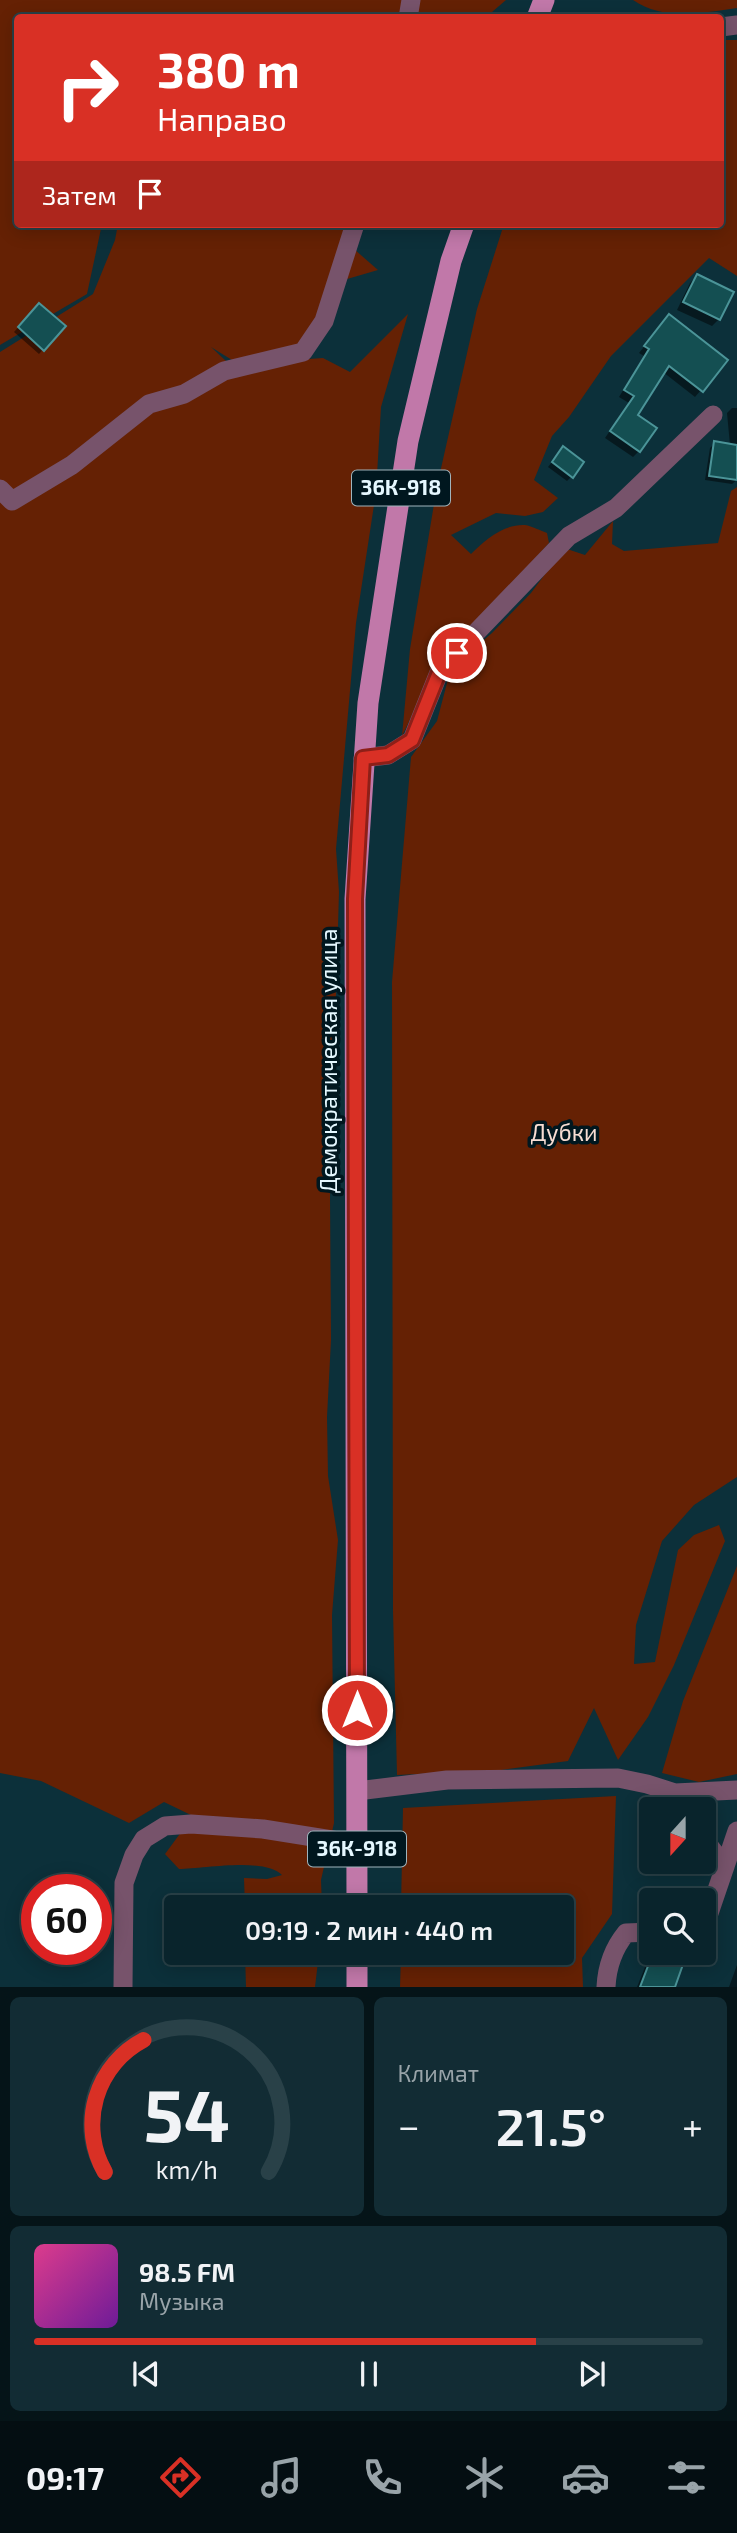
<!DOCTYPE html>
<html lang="ru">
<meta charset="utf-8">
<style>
:root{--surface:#09242c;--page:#122c34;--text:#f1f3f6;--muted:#99a4a9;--line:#294148;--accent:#d93025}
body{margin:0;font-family:"Exo 2",sans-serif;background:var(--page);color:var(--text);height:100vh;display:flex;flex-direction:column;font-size:26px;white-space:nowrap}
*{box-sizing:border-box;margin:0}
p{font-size:23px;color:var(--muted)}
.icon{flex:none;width:38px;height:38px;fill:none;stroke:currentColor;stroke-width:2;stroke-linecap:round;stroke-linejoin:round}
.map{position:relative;height:1987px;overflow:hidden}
.details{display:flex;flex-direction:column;gap:10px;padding:10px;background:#051418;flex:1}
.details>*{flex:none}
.hud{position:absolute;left:14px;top:14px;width:710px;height:214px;border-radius:7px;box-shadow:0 4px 18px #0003,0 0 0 2px var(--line);background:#d93025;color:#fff;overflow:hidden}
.needle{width:46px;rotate:201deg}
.fabs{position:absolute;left:639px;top:1797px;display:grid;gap:14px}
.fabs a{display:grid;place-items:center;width:77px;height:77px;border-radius:7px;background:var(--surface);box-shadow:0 4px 18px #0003,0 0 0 2px var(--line);font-size:35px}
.speed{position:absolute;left:21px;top:1874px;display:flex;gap:14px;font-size:35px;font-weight:700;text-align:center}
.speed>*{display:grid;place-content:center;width:91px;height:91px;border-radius:50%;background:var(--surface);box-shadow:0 4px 18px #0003,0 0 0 2px var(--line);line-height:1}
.speed .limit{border:10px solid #d22;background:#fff;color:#111}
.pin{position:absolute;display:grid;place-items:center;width:60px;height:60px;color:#fff;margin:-30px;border:4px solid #fff;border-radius:50%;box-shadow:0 2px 7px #0007}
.me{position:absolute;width:77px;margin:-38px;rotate:0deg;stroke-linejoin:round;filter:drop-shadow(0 0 5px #0008)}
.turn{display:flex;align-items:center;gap:24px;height:147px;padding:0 28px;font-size:32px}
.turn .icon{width:91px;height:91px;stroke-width:2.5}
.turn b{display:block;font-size:49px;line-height:60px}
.then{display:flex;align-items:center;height:66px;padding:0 28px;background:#0003;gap:14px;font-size:26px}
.big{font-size:52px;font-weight:600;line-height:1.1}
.details .widget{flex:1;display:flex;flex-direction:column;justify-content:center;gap:10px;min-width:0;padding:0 24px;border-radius:10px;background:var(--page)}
.details .dial{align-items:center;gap:0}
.dial svg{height:182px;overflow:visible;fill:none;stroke:var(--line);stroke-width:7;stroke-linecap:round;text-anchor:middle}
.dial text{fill:var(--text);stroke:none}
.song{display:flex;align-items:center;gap:21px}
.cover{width:84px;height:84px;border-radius:10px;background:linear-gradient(135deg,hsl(330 70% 55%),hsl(280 70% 35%))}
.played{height:7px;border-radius:4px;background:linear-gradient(90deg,var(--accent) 75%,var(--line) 75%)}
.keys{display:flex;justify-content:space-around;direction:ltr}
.heat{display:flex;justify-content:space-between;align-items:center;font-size:38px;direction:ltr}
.details .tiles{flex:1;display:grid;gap:10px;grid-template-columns:1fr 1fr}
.widget:last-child{grid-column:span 2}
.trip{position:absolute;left:164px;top:1895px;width:410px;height:70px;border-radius:7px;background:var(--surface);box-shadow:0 4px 18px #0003,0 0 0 2px var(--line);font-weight:600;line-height:70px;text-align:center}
.tabs{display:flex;height:112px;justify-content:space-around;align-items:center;background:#040e12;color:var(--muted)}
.tabs .icon{width:49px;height:49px}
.tabs .active{color:var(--accent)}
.tabs b{font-size:32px;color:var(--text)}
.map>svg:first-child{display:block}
.green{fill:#652104}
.shadow{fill:#0007}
.building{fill:#144f52;stroke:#4b9498;stroke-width:2}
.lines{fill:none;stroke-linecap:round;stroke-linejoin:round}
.minor{stroke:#77536b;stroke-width:19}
.major{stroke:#c178a9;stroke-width:21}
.route-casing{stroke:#8d1f18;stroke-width:18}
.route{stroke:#d93025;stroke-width:12}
.labels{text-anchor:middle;stroke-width:7;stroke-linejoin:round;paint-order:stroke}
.shield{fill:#00171f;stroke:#a0b4bc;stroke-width:2}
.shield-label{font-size:21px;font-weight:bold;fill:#e5f8ff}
.street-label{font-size:23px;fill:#e5f8ff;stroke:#00171f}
.park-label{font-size:23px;fill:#f8ded4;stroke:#00171f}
</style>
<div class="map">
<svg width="737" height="1987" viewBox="0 0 737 1987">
<rect width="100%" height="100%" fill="#0c303a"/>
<path class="green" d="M0 0H506L485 18H18V224H102L87 294 0 345Z
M633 0H737V8C702 13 663 21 633 0Z
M721 40H737V276L709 258 611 356 569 417 552 436 534 480 558 498 543 512 525 516 496 513 451 535 471 554C485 540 503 524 525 525 532 526 541 531 547 533L549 543 434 670 402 736 410 649 437 486 477 309 504 224H721Z
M118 224H345L346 242 378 270 330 284 319 331 285 353 240 365 211 347 226 361 187 387 281 361 323 358 350 372 408 314 381 407 376 492 356 623 336 849 339 892 330 1197 331 1340 327 1417 328 1476 338 1540 332 1615 334 1823 321 1880 322 1907H245L244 1878 267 1879 282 1875C265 1857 203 1869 179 1869L165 1854 193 1816 164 1802 129 1823 41 1781 0 1773V352L93 294 115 240Z
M737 487V1477L694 1505 662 1541 636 1625 634 1664 655 1662 678 1550 694 1535 719 1525 725 1541 674 1665 648 1717 618 1760 594 1708 568 1761 501 1770 397 1775 393 1611 392 982 411 757 437 721 451 668 492 633 531 593 560 554 567 549 585 555 613 521 612 544 624 551 718 543 731 491Z
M737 1566V1774L699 1782 662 1773 683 1701Z
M616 1796 612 1914 582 1958 583 1987H400L401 1953H562V1908L401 1907 403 1808Z
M245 1953H319L315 1987H246Z"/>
<path class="shadow" d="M697 276 719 319 712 326 677 310 690 283Z
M39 305 64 326 39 354 14 332Z
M669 316 726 361 695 397 663 372 636 416 639 451 633 457 605 438 629 403 619 397 644 356 639 353Z
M732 408H737V480L732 484 705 480 710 448 715 443 730 445 727 413Z
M559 453 571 477 567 481 548 467Z
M651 1952 676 1953 673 1987H637Z
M737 1965V1987H729Z"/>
<path class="building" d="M697 274 734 292 720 320 683 302Z
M39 303 66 326 44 351 18 327Z
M669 314 728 360 703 392 669 366 638 415 657 428 640 452 610 431 634 396 624 390 649 349 644 346Z
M714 441 737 445V480L709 476Z
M563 446 584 462 573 478 552 462Z
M653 1953H687L675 1987H640Z"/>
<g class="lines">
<path class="minor" d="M408 18 411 0
M721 27 737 25
M0 489 12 501 72 465 149 404 184 394 224 371 303 352 324 321 355 224
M363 758 388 755 412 740 440 670 569 536 616 508 713 415
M357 1791 447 1780 618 1778 647 1784 675 1793 737 1790
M704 1839 725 1867
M704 1928 737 1831
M123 1987 124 1883 134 1855 144 1839 165 1826 191 1824 263 1829 357 1844
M606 1987C607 1966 613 1949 626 1933L651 1932"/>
<path class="major" d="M537 18 544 0
M357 1908 355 899 368 703 408 441 451 261 464 224
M357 1987V1953"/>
</g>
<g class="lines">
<g class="route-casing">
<path id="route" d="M357 1710 355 899 363 758 388 755 412 740 440 670 457 653"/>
</g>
<use href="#route" class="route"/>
</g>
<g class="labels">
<g class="shield">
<rect x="352" y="470.5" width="98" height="35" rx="5"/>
<rect x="308" y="1831.5" width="98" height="35" rx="5"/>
</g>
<g class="shield-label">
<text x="401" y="495">36К-918</text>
<text x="357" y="1856">36К-918</text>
</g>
<g class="street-label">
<text transform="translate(329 1061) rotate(-90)" y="8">Демократическая улица</text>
</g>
<g class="park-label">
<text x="564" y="1141">Дубки</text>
</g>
</g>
</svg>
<div class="fabs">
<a><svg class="needle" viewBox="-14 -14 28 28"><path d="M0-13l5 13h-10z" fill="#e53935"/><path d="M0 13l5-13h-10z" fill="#99a4a9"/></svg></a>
<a><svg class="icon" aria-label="search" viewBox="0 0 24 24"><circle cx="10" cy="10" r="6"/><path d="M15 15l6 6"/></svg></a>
</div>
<div class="speed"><div class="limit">60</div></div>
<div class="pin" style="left:457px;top:653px;background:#d93025"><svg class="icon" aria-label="arrive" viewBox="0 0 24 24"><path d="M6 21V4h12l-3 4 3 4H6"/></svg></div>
<svg class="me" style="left:357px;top:1710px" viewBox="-20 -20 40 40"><circle r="17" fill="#d93025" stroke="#fff" stroke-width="3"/><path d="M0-11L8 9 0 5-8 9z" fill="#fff"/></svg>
<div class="trip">09:19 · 2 мин · 440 m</div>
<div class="hud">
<div class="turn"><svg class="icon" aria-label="right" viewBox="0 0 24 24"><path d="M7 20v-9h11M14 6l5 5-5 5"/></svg><div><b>380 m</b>Направо</div></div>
<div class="then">Затем<svg class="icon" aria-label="arrive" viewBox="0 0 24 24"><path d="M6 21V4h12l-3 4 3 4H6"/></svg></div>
</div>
</div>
<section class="details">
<div class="tiles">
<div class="widget dial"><svg viewBox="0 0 100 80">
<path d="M14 69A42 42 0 1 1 86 69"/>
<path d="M14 69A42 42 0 0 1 31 11" stroke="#d93025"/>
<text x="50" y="56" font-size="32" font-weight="700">54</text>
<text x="50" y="72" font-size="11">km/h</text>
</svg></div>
<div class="widget"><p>Климат</p>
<div class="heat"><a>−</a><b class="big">21.5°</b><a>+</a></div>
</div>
<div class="widget">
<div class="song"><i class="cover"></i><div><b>98.5 FM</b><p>Музыка</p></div></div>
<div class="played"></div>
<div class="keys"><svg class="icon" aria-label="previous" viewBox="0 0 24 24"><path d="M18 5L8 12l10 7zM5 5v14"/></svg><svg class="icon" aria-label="pause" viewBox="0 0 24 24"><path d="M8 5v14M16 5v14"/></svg><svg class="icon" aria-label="next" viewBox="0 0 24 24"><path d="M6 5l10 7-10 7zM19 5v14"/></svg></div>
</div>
</div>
</section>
<nav class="tabs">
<b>09:17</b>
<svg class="icon active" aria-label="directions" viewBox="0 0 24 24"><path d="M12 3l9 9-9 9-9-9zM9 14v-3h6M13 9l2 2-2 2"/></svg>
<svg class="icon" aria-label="music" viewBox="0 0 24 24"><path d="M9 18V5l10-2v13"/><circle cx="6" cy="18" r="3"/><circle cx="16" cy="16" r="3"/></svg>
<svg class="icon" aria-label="phone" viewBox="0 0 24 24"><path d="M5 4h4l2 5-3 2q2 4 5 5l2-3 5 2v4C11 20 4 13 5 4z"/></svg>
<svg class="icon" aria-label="climate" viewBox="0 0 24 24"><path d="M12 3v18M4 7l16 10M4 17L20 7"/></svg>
<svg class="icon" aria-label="car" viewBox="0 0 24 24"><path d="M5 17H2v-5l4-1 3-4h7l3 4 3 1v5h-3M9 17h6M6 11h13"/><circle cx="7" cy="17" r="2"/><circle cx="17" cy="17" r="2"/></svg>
<svg class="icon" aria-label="filters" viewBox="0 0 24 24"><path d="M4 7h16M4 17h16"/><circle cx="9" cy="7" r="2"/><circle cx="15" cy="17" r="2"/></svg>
</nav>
